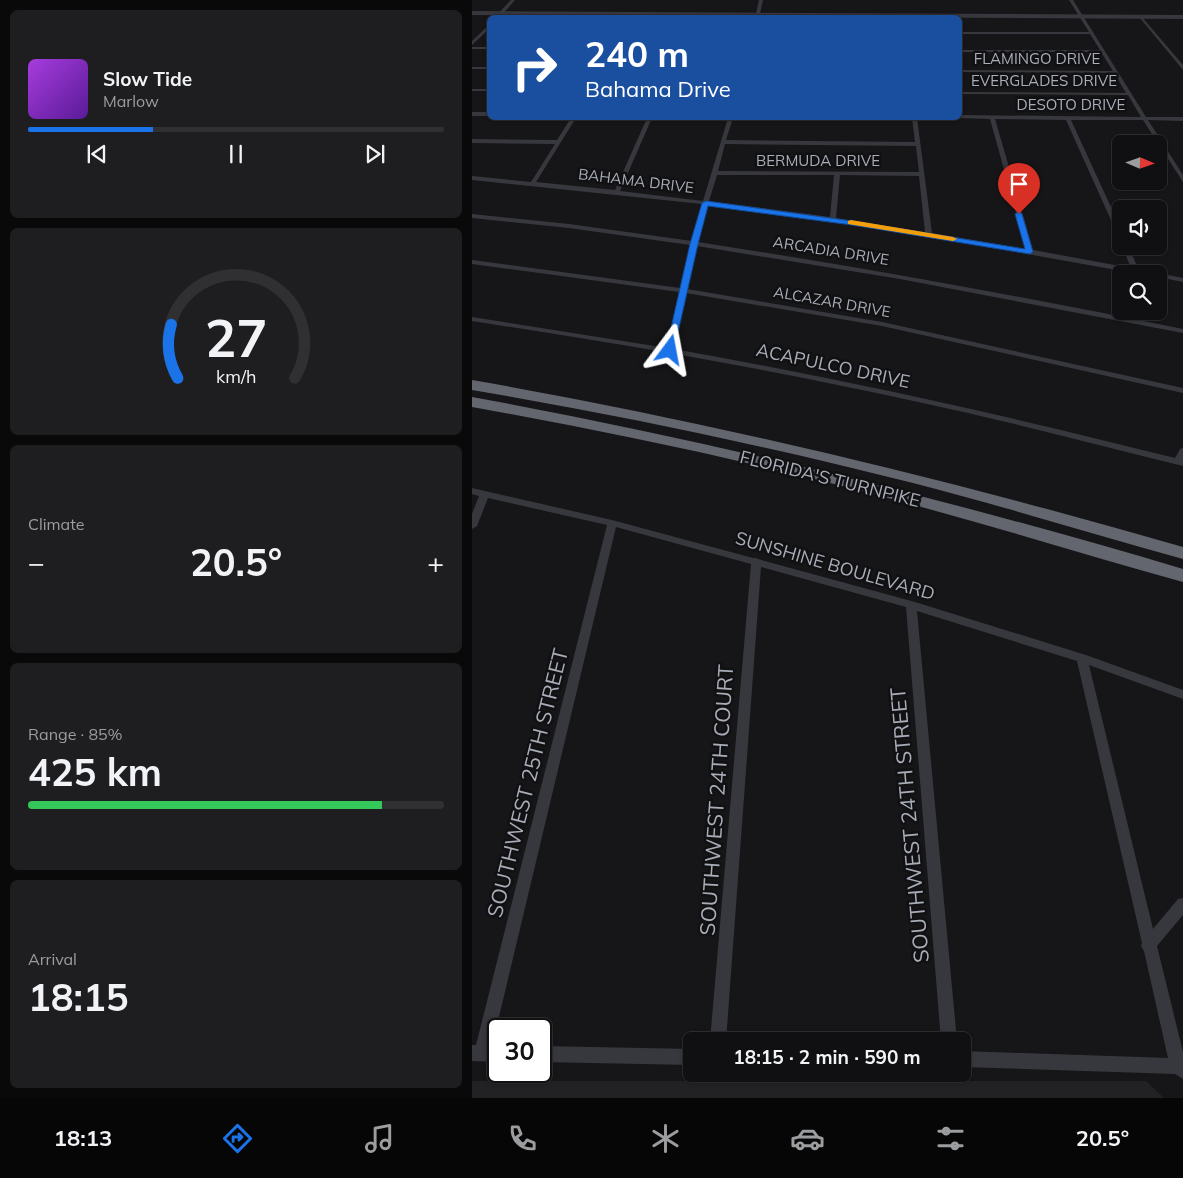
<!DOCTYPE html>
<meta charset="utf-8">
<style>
:root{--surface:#101012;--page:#1e1e20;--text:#f1f3f6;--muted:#9c9d9f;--line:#303032;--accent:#1a73e8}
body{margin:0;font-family:Mulish,sans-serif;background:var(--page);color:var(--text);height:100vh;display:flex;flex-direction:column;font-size:19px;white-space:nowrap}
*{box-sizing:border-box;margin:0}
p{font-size:16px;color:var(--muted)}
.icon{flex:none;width:28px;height:28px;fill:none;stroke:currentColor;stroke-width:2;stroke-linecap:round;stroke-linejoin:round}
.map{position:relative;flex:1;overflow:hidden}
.drawer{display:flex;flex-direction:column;gap:10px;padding:10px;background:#09090a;width:472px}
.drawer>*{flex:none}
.guide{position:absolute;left:15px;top:15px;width:475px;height:105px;border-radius:8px;box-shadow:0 1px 4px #0004,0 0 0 1px var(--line);background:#1a4fa0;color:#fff;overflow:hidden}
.needle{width:32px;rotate:92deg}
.buttons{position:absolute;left:640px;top:135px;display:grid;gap:10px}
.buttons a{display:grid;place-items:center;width:55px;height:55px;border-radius:8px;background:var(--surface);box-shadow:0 1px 4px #0004,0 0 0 1px var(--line);font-size:25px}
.speed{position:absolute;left:15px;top:1018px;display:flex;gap:10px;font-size:25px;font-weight:700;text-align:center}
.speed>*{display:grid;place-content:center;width:65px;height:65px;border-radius:50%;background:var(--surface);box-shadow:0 1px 4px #0004,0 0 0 1px var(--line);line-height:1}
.speed .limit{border:2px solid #111;border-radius:8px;background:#fff;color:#111}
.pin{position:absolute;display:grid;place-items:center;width:42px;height:42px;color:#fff;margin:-51px -21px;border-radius:50% 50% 50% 0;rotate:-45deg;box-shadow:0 0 5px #0007}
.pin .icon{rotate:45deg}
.me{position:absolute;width:55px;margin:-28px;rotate:13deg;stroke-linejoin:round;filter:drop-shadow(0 0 4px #0008)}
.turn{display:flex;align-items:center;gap:18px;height:105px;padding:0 15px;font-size:22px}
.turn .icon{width:65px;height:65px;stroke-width:2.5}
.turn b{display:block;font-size:35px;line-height:42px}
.big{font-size:38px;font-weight:700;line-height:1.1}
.drawer .tile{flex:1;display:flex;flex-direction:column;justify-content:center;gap:8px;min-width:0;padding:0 18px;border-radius:8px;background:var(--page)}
.drawer .dial{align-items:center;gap:0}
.dial svg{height:130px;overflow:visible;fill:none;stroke:var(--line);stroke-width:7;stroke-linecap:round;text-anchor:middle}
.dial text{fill:var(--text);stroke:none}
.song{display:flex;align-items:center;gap:15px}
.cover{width:60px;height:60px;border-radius:8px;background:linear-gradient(135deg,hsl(280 70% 55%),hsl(270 70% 35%))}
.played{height:5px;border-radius:2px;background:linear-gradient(90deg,var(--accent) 30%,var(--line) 30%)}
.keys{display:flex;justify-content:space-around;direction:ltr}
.heat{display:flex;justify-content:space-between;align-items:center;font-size:28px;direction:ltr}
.charge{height:8px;border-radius:4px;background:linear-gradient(90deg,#34c759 85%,var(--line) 0)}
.trip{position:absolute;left:211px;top:1032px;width:288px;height:50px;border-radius:8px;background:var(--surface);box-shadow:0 1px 4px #0004,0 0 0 1px var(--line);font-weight:700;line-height:50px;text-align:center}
.menu{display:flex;height:80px;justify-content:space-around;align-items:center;background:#060607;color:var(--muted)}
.menu .icon{width:35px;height:35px}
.menu .on{color:var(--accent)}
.menu b{font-size:22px;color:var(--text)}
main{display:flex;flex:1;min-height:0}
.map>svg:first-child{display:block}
.built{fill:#222225}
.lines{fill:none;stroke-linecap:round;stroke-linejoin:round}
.minor{fill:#37383d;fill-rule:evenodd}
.tertiary{fill:#37383d;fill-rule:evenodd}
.motorway{fill:#63666e;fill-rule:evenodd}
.route{fill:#1a73e8;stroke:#114b97}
.slow{fill:#f59e0b}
.labels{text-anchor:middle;stroke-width:5;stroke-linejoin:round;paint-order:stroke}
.far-street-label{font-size:15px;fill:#a8adb8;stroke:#111113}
.street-label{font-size:18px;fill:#a8adb8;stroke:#111113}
.near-street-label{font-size:21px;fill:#a8adb8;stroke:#111113}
</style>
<main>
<section class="drawer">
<div class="tile">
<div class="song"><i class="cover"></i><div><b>Slow Tide</b><p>Marlow</p></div></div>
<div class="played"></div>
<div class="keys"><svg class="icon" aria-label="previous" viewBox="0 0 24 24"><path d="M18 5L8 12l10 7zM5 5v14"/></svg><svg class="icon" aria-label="pause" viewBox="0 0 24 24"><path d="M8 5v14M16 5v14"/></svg><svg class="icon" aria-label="next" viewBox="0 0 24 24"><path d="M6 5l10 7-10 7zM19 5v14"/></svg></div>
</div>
<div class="tile dial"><svg viewBox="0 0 100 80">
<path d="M14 69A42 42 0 1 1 86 69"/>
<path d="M14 69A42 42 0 0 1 10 36" stroke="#1a73e8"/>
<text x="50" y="56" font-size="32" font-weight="700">27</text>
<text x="50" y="72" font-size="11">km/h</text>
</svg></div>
<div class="tile"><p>Climate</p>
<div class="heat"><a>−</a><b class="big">20.5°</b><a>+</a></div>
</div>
<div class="tile"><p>Range · 85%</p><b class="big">425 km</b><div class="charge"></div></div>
<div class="tile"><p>Arrival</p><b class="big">18:15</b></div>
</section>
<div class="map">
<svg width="711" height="1098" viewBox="0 0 711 1098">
<rect width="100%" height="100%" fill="#161618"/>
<path class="built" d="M0 1081H674L692 1098H0Z"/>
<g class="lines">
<path class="minor" d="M39 0H43L27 18H22Z
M287 0H291L287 18H283Z
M597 0H601L674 117H711V121L676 120 711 175V182L671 120H599L649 229V239L647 238 594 120 523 119 561 250 659 268 650 246H656L667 270 682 274H667L426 231 236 205 226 242C388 267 550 296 711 329V333L428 279 225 246 215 289 410 322 711 388V393L410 326 214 293 202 349C371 379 537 416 703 458L708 449 711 448V466C623 444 535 421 446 402 298 369 150 344 0 321V317L195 348 207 292 0 264V260L208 288 218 245 97 228 0 218V214L97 224 220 241 230 204 0 180V176L59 182 83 144 0 143V139L85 140 99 118H104L64 182 143 190 175 118H180L148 191 231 201 256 118H261L254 140 443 142 440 118H445L460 233 554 249 518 119 486 118 488 115 669 117 656 95 488 94V92L654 93 642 73 488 72V70L641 71 629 52H488V50H628L618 34H488V32H617ZM253 144 444 146 447 172 246 171ZM245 175H362L358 217 237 201ZM368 175 447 176 453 232 364 218Z
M669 16 711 65V70L668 18Z
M18 24V28L0 45V41Z
M0 47H18V49H0Z
M0 67H18V69H0Z
M0 89H18V91H0Z
M0 112H18V116H0Z
M686 273 711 278V282L686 277V274H683Z
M0 488 140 520 281 558H284L289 560 443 602 614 655 711 690V699L617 665 681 929 706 899 711 898V915L685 946 711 1052V1079L703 1074 490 1067V1051L696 1058 672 951 669 946 670 943 605 661 445 611 485 1041H469L434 607 289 567 254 1041H238L279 564 144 527 20 1046H26V1062L0 1061V1045H4L135 525 16 498 5 526 0 529V514L7 496 0 494Z
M69 1046 220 1049V1065L69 1062Z"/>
<path class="tertiary" d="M0 11 711 15V19L0 15Z"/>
<path class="motorway" d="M0 380C240 422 476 479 711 547V559C620 534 531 506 441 483 295 446 148 415 0 390Z
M0 397C240 441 476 499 711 569V582C621 557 532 529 442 505 296 465 149 434 0 407Z"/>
</g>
<path class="route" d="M234 201 380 221 553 249 543 214 547 211 550 214 561 252 558 254 380 225 236 206 226 244 202 350 198 353 194 350 218 244 230 203Z"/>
<path class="slow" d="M379 220 481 237 485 239 481 241 376 224V221Z"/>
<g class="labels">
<g class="far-street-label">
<text x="565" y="64">FLAMINGO DRIVE</text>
<text x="572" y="86">EVERGLADES DRIVE</text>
<text x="599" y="110">DESOTO DRIVE</text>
<text x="346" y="166">BERMUDA DRIVE</text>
<text transform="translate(164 181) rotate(7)" y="5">BAHAMA DRIVE</text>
<text transform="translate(359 251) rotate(9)" y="5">ARCADIA DRIVE</text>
<text transform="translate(360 302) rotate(10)" y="5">ALCAZAR DRIVE</text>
</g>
<g class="street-label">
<text transform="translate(361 366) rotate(12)" y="6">ACAPULCO DRIVE</text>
<text transform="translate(358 479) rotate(14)" y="6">FLORIDA'S TURNPIKE</text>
<text transform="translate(363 566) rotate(16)" y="6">SUNSHINE BOULEVARD</text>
</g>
<g class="near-street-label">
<text transform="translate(56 783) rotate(-76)" y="7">SOUTHWEST 25TH STREET</text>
<text transform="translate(245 800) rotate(-86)" y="7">SOUTHWEST 24TH COURT</text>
<text transform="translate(438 825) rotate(-95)" y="7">SOUTHWEST 24TH STREET</text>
</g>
</g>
</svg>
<div class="buttons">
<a><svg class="needle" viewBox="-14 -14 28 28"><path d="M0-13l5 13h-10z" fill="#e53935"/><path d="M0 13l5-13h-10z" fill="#9c9d9f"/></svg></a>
<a><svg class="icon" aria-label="sound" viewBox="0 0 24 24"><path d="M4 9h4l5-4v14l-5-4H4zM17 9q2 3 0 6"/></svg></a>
<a><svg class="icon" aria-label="search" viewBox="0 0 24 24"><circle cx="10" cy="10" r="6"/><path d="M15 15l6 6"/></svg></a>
</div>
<div class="speed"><div class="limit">30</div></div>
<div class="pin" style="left:547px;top:214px;background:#d93025"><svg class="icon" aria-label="arrive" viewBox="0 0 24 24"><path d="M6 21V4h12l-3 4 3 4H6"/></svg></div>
<svg class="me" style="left:198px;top:350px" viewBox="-20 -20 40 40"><path d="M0-17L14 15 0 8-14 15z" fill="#1a73e8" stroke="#fff" stroke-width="4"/></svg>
<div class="trip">18:15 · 2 min · 590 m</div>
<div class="guide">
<div class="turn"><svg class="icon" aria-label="right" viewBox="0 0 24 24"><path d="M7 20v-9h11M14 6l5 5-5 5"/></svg><div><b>240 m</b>Bahama Drive</div></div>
</div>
</div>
</main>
<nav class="menu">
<b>18:13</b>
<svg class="icon on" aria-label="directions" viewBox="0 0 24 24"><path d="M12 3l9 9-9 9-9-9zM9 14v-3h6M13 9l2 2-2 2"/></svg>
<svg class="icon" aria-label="music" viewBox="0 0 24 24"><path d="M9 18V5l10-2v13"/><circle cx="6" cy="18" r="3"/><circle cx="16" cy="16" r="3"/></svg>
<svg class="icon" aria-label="phone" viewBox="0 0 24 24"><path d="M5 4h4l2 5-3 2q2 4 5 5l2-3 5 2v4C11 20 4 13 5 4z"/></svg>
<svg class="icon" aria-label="climate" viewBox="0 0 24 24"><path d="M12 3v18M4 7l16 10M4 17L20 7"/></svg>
<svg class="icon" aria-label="car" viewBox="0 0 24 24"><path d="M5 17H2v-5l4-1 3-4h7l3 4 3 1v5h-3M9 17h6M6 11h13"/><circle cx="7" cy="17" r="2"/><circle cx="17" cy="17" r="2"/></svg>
<svg class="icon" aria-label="filters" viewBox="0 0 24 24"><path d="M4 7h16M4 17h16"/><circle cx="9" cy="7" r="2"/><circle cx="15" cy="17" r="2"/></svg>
<b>20.5°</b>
</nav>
